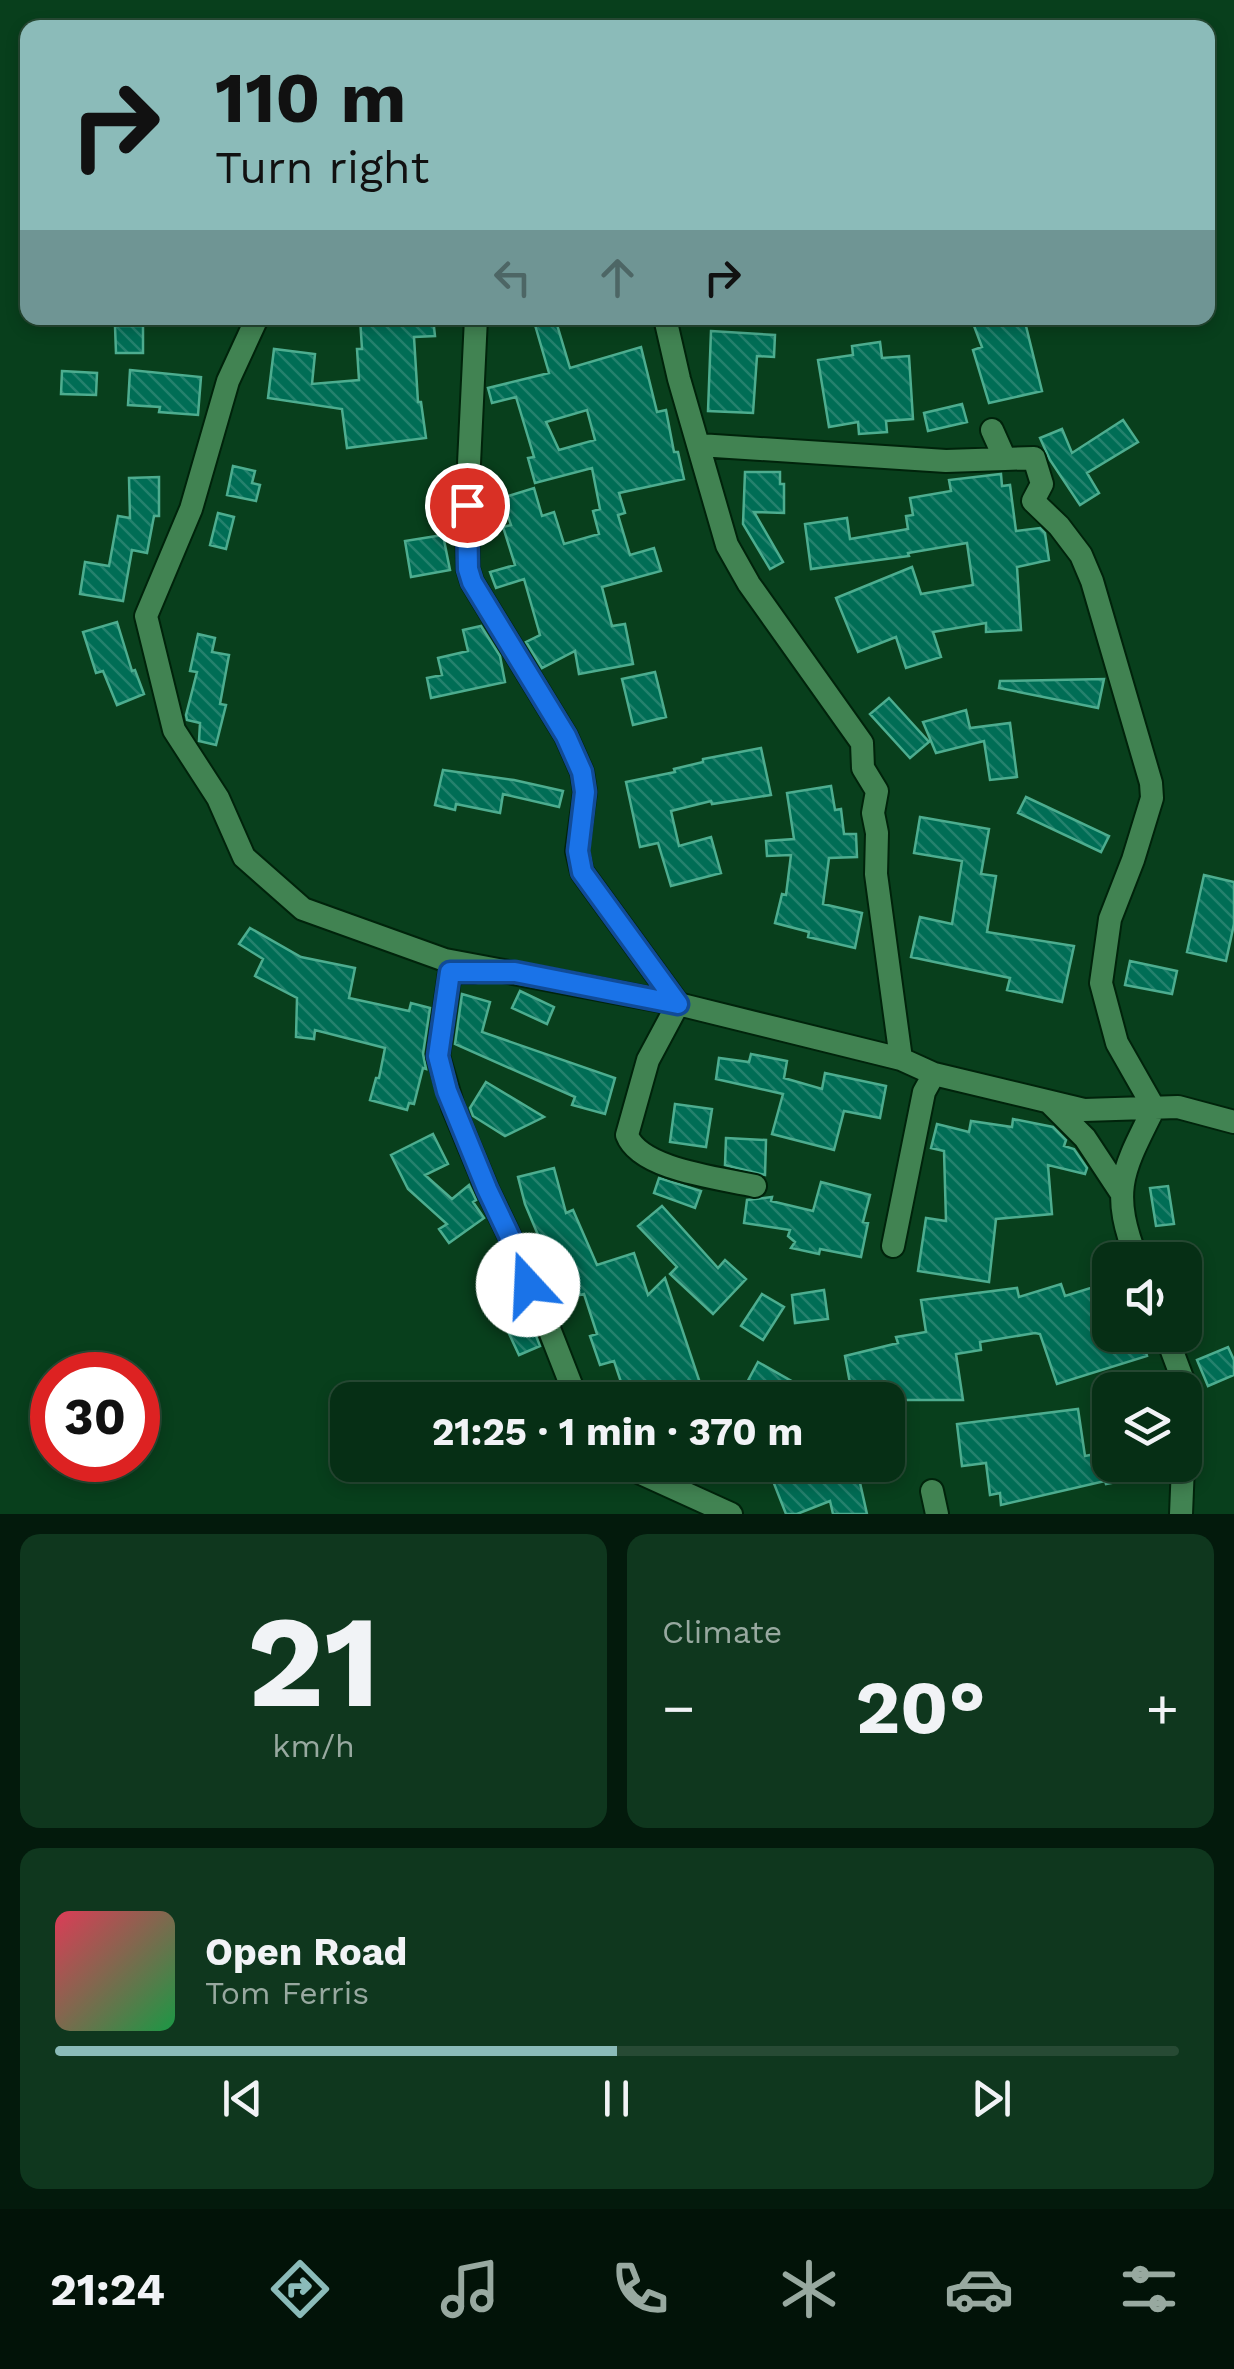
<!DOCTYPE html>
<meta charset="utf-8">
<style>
:root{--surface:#062f15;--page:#0f371e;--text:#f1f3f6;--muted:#98a9a0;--line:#274a34;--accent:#8bbbb9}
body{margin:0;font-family:"Work Sans",sans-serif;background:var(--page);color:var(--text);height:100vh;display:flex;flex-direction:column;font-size:38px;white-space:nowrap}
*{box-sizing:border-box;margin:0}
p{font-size:32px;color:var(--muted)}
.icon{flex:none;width:55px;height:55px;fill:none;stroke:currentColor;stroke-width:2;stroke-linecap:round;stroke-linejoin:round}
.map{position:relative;height:1514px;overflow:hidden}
.details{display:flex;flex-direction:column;gap:20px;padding:20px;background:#031a0c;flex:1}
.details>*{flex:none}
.top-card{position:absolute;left:20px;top:20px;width:1195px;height:305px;border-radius:20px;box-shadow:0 5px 15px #0003,0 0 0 2px var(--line);background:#8bbbb9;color:#111;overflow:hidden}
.buttons{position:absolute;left:1092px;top:1242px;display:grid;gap:20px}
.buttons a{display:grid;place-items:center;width:110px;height:110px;border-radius:20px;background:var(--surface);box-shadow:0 5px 15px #0003,0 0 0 2px var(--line);font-size:50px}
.speed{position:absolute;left:30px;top:1352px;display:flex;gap:20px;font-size:50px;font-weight:700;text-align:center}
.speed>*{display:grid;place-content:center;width:130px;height:130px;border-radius:50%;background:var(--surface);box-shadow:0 5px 15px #0003,0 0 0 2px var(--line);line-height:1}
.speed .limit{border:15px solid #d22;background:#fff;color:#111}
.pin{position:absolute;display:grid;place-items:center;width:85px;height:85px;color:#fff;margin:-42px;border:5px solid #fff;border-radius:50%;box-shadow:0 2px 10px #0007}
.me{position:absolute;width:110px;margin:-55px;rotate:340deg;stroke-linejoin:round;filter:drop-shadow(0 0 8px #0008)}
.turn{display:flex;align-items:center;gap:35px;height:210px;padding:0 30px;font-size:45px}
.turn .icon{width:130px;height:130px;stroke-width:2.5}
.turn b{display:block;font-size:70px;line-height:85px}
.lanes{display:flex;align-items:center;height:95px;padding:0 30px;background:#0003;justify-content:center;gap:50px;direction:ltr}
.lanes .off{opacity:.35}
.big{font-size:75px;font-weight:700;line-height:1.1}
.details .widget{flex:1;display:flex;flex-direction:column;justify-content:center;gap:15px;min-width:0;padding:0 35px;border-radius:20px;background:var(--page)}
.details .dial{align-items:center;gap:0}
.dial b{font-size:130px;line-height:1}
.song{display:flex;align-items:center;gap:30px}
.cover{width:120px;height:120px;border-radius:15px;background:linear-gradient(135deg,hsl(350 70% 55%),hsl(140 70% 35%))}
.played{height:10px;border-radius:5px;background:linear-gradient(90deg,var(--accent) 50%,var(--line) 50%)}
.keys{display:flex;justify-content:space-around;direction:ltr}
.heat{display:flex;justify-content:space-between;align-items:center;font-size:55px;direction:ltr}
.details .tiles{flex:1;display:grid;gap:20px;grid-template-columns:1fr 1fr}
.widget:last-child{grid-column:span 2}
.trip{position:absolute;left:330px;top:1382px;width:575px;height:100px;border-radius:20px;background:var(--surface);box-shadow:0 5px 15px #0003,0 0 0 2px var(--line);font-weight:700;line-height:100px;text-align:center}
.dock{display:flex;height:160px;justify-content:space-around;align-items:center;background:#021308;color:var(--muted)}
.dock .icon{width:70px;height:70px}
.dock .selected{color:var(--accent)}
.dock b{font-size:45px;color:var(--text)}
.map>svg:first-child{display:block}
.building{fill:url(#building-back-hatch);stroke:#4dad8f;stroke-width:2.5;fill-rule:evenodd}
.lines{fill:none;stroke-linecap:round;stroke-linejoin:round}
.minor-casing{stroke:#00230b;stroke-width:26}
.minor{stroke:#418352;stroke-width:22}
.route-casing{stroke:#114b97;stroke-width:25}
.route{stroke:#1a73e8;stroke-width:18}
</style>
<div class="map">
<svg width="1234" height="1514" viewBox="0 0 1234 1514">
<defs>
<pattern id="building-back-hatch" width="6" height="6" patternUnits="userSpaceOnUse" patternTransform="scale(2.5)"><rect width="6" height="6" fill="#006d55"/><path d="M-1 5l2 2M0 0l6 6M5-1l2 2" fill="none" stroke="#24826d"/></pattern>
</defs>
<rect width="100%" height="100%" fill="#083f1c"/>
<path class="building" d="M360 318H433L435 336 414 337 418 402H421L426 438 347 448 342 409 268 398 274 349 315 354 312 384 359 380 357 349H362Z
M533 318H555L570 368 641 347 657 412 666 410 674 452H678L684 479 619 493 625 513 618 515 630 555 654 548 661 571 602 587 612 626 625 624 633 664 579 674 575 651 542 668 526 642 540 635 524 579 496 588 490 572 515 565 503 527 511 525 502 498 534 488 542 516 554 512 564 544 599 534 593 511 600 509 592 468 535 483 528 458 534 457 516 397 492 403 488 388 549 373ZM587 410 595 440 559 450 546 422Z
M971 318H1024L1042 391 989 403 973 350 982 347Z
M115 326H143V353H116Z
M711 331 775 335 774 357 757 356 753 413 708 411Z
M880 342 882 358 909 356 913 419 886 421 887 432 859 434 858 422 829 427 818 360 853 355 852 346Z
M130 370 201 377 198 415 159 412 160 407 128 405Z
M62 371 97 373 96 395 61 394Z
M962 404 967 422 928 431 924 413Z
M1123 420 1138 442 1087 473 1099 493 1080 505 1050 460 1040 438 1062 429 1072 453Z
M233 466 255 471 252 483 260 485 256 501 227 495Z
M745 472H780V484H784V513L754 512 783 562 770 569 743 524Z
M1001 474 1002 486 1010 485 1016 531 1040 528 1045 533 1049 560 1017 567 1021 630 986 632V623L933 632 941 657 906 668 896 637 858 652 836 598 912 567 921 594 973 585 967 543 908 553 909 556 811 569 805 524 847 518 850 539 908 529 906 516 913 515 910 498 951 491 949 480Z
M159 477V516H154L147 553 132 550 123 601 80 594 85 562 109 566 118 516 130 518 129 478Z
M218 513 234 517 226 549 210 545Z
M443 535 450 570 411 577 405 541Z
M117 622 132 671 135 670 144 694 117 705 103 671 96 673 83 632Z
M481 626 500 656 505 682 431 698 427 678 442 675 438 658 468 651 463 630Z
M198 634 215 638 212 652 229 655 220 704 226 705 216 745 199 741 200 723 187 720 186 715 197 672 190 671Z
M655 672 666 717 633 725 622 679Z
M1104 679 1098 708 999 688 1000 681Z
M889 698 929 742 910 758 870 714Z
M966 710 970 728 1010 723 1017 777 990 780 984 741 936 753 923 722Z
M761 748 771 795 712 804 711 801 671 811 679 846 711 837 721 873 671 886 658 843 640 847 626 782 675 772 674 769 703 762V759Z
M443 770 514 780 563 791 559 807 503 794 500 813 456 804 455 810 435 805Z
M831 786 835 810 841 809 844 834H856L857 857 829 858 823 904 862 913 855 948 808 937 809 932 775 923 782 894 786 895 791 855 767 856 766 841 794 839 787 793Z
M1026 797 1109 836 1101 852 1018 813Z
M920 817 989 829 981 874 996 876 987 932 1074 946 1062 1002 1007 990 1010 978 911 957 920 917 952 924 962 861 914 853Z
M1204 875 1234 882V924L1226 961 1187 952Z
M250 928 301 957 355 968 349 998 409 1011 411 1003 430 1008 423 1054 426 1069 423 1068 414 1104 409 1103 407 1110 370 1100 376 1078H379L385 1048 315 1030 314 1039 296 1037 297 998 255 976 263 959 239 944Z
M1130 961 1177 971 1172 994 1125 985Z
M520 991 554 1007 547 1024 512 1008Z
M462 994 490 1002 482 1032 615 1078 605 1114 572 1105 575 1097 455 1044Z
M751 1054 787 1061 784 1078 822 1089 825 1073 886 1086 880 1118 844 1111 834 1150 772 1134 783 1094 716 1079 719 1058 749 1062Z
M486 1082 544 1117 505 1136 473 1116 470 1108Z
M675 1104 712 1109 706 1147 670 1142Z
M1013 1119 1053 1127 1066 1140 1064 1146 1074 1149 1087 1168 1085 1174 1048 1165 1052 1214 996 1219 989 1282 918 1271 926 1218 946 1221 944 1151 931 1148 937 1124 969 1132 971 1121 1012 1127Z
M433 1134 448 1164 425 1175 452 1199 469 1185 476 1200 473 1202 484 1218 449 1243 439 1229 447 1224 408 1189 391 1155Z
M726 1138 766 1140 765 1175 725 1165Z
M554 1168 566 1213 573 1210 597 1265 634 1253 648 1295 665 1278 702 1389 668 1400H627L614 1361 600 1365 590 1336 597 1334 584 1294 580 1295 571 1265 554 1273 525 1204 518 1177Z
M659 1178 701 1191 695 1208 654 1193Z
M821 1182 870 1195 863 1222 868 1223 861 1257 820 1249 819 1254 791 1248 795 1242 788 1236 790 1230 744 1223 747 1200 772 1197 771 1201 813 1211Z
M1168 1186 1174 1224 1156 1226 1150 1188Z
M662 1206 718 1268 725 1260 746 1279 713 1314 670 1274 677 1267 638 1226Z
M1110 1282V1335H1141L1147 1356 1057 1384 1040 1334 1035 1333 980 1342 981 1350 956 1354 963 1400H853L845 1356 898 1343 896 1337 926 1332 921 1300 1017 1288 1019 1297 1061 1284 1065 1296Z
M824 1290 828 1319 795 1323 792 1295Z
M762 1294 784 1307 763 1340 741 1326Z
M528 1315 540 1346 519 1355 504 1323Z
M1228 1347 1234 1360V1375L1208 1386 1197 1360Z
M758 1362 825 1400H765L744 1388Z
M1078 1409 1085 1456 1110 1451V1465H1162L1163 1473 1106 1484 1105 1481 1001 1505 1000 1493 990 1495 986 1463 962 1466 957 1424Z
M798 1465H856L867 1514H833L830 1501 797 1514H786L771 1476Z"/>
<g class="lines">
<g class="minor-casing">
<path id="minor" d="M257 318 228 381 191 509 146 616 174 730 218 798 244 857 303 909 445 960 678 1004 901 1059 934 1074 1084 1110 1178 1107 1234 1122
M476 318 467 505 468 569 472 582 566 736 582 772 585 792 577 851 582 872 678 1004 648 1060 627 1135C640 1170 721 1178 755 1186
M665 318 679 379 727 545 749 584 862 743 863 768 877 791 873 813 877 833 876 874 901 1059
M992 430 1005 459 1034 458 1042 484 1033 501 1059 526 1081 555 1092 581 1151 783 1152 798 1133 860 1110 919 1101 983 1117 1043 1154 1108C1122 1172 1110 1190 1137 1260
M699 445 946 461 1005 459
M473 972H450L438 1056 453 1107 487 1189 528 1275V1285L539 1303 577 1400
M1050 1103 1085 1138 1120 1191
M893 1246 924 1092 934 1074
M1166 1335 1184 1383 1185 1426
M623 1465 731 1514
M932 1491 937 1514
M1181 1514 1183 1465"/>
</g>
<use href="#minor" class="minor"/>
</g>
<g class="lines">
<g class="route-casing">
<path id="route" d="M467 505 468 569 472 582 566 736 582 772 585 792 578 851 582 872 678 1004 515 972H450L438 1056 447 1091 487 1189 528 1275V1285"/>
</g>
<use href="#route" class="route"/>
</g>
</svg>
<div class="buttons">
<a><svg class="icon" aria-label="sound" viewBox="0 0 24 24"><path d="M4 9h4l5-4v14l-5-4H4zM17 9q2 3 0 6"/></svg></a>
<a><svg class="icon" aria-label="layers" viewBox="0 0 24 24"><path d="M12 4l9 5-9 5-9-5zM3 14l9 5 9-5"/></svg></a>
</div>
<div class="speed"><div class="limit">30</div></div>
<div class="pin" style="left:467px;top:505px;background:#d93025"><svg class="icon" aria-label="arrive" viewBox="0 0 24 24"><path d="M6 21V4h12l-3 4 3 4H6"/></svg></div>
<svg class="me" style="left:528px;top:1285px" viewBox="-20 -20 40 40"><circle r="19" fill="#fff"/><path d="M0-13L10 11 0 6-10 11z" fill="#1a73e8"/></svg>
<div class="trip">21:25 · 1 min · 370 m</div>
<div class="top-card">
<div class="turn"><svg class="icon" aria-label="right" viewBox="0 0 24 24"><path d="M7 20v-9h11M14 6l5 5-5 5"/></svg><div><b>110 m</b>Turn right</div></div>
<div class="lanes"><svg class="icon off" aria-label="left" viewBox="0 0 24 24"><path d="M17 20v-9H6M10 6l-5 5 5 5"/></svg><svg class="icon off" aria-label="ahead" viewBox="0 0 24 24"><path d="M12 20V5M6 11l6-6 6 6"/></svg><svg class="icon" aria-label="right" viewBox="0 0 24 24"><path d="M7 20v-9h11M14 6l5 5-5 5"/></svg></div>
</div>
</div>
<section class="details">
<div class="tiles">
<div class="widget dial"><b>21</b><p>km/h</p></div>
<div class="widget"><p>Climate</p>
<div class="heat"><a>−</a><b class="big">20°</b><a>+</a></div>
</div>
<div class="widget">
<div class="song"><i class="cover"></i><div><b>Open Road</b><p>Tom Ferris</p></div></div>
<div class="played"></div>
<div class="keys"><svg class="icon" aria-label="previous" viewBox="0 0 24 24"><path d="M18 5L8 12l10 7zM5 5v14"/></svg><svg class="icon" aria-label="pause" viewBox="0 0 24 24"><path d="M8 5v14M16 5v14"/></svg><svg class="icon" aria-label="next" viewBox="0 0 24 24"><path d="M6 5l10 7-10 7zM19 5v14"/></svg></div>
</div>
</div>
</section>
<nav class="dock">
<b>21:24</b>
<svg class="icon selected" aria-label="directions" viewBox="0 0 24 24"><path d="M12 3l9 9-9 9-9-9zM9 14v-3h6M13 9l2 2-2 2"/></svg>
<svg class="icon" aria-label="music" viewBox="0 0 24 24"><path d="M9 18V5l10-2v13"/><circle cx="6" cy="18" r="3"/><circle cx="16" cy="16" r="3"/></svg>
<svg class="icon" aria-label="phone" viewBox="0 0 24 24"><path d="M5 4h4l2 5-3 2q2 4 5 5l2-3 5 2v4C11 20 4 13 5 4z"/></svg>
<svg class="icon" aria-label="climate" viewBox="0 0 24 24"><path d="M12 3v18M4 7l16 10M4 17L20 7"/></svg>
<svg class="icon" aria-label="car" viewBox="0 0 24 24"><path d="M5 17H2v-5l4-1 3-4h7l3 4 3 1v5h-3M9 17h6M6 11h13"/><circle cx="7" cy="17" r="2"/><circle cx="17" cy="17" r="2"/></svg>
<svg class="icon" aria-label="filters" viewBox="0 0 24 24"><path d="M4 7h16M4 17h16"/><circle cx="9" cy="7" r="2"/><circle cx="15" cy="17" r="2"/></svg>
</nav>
